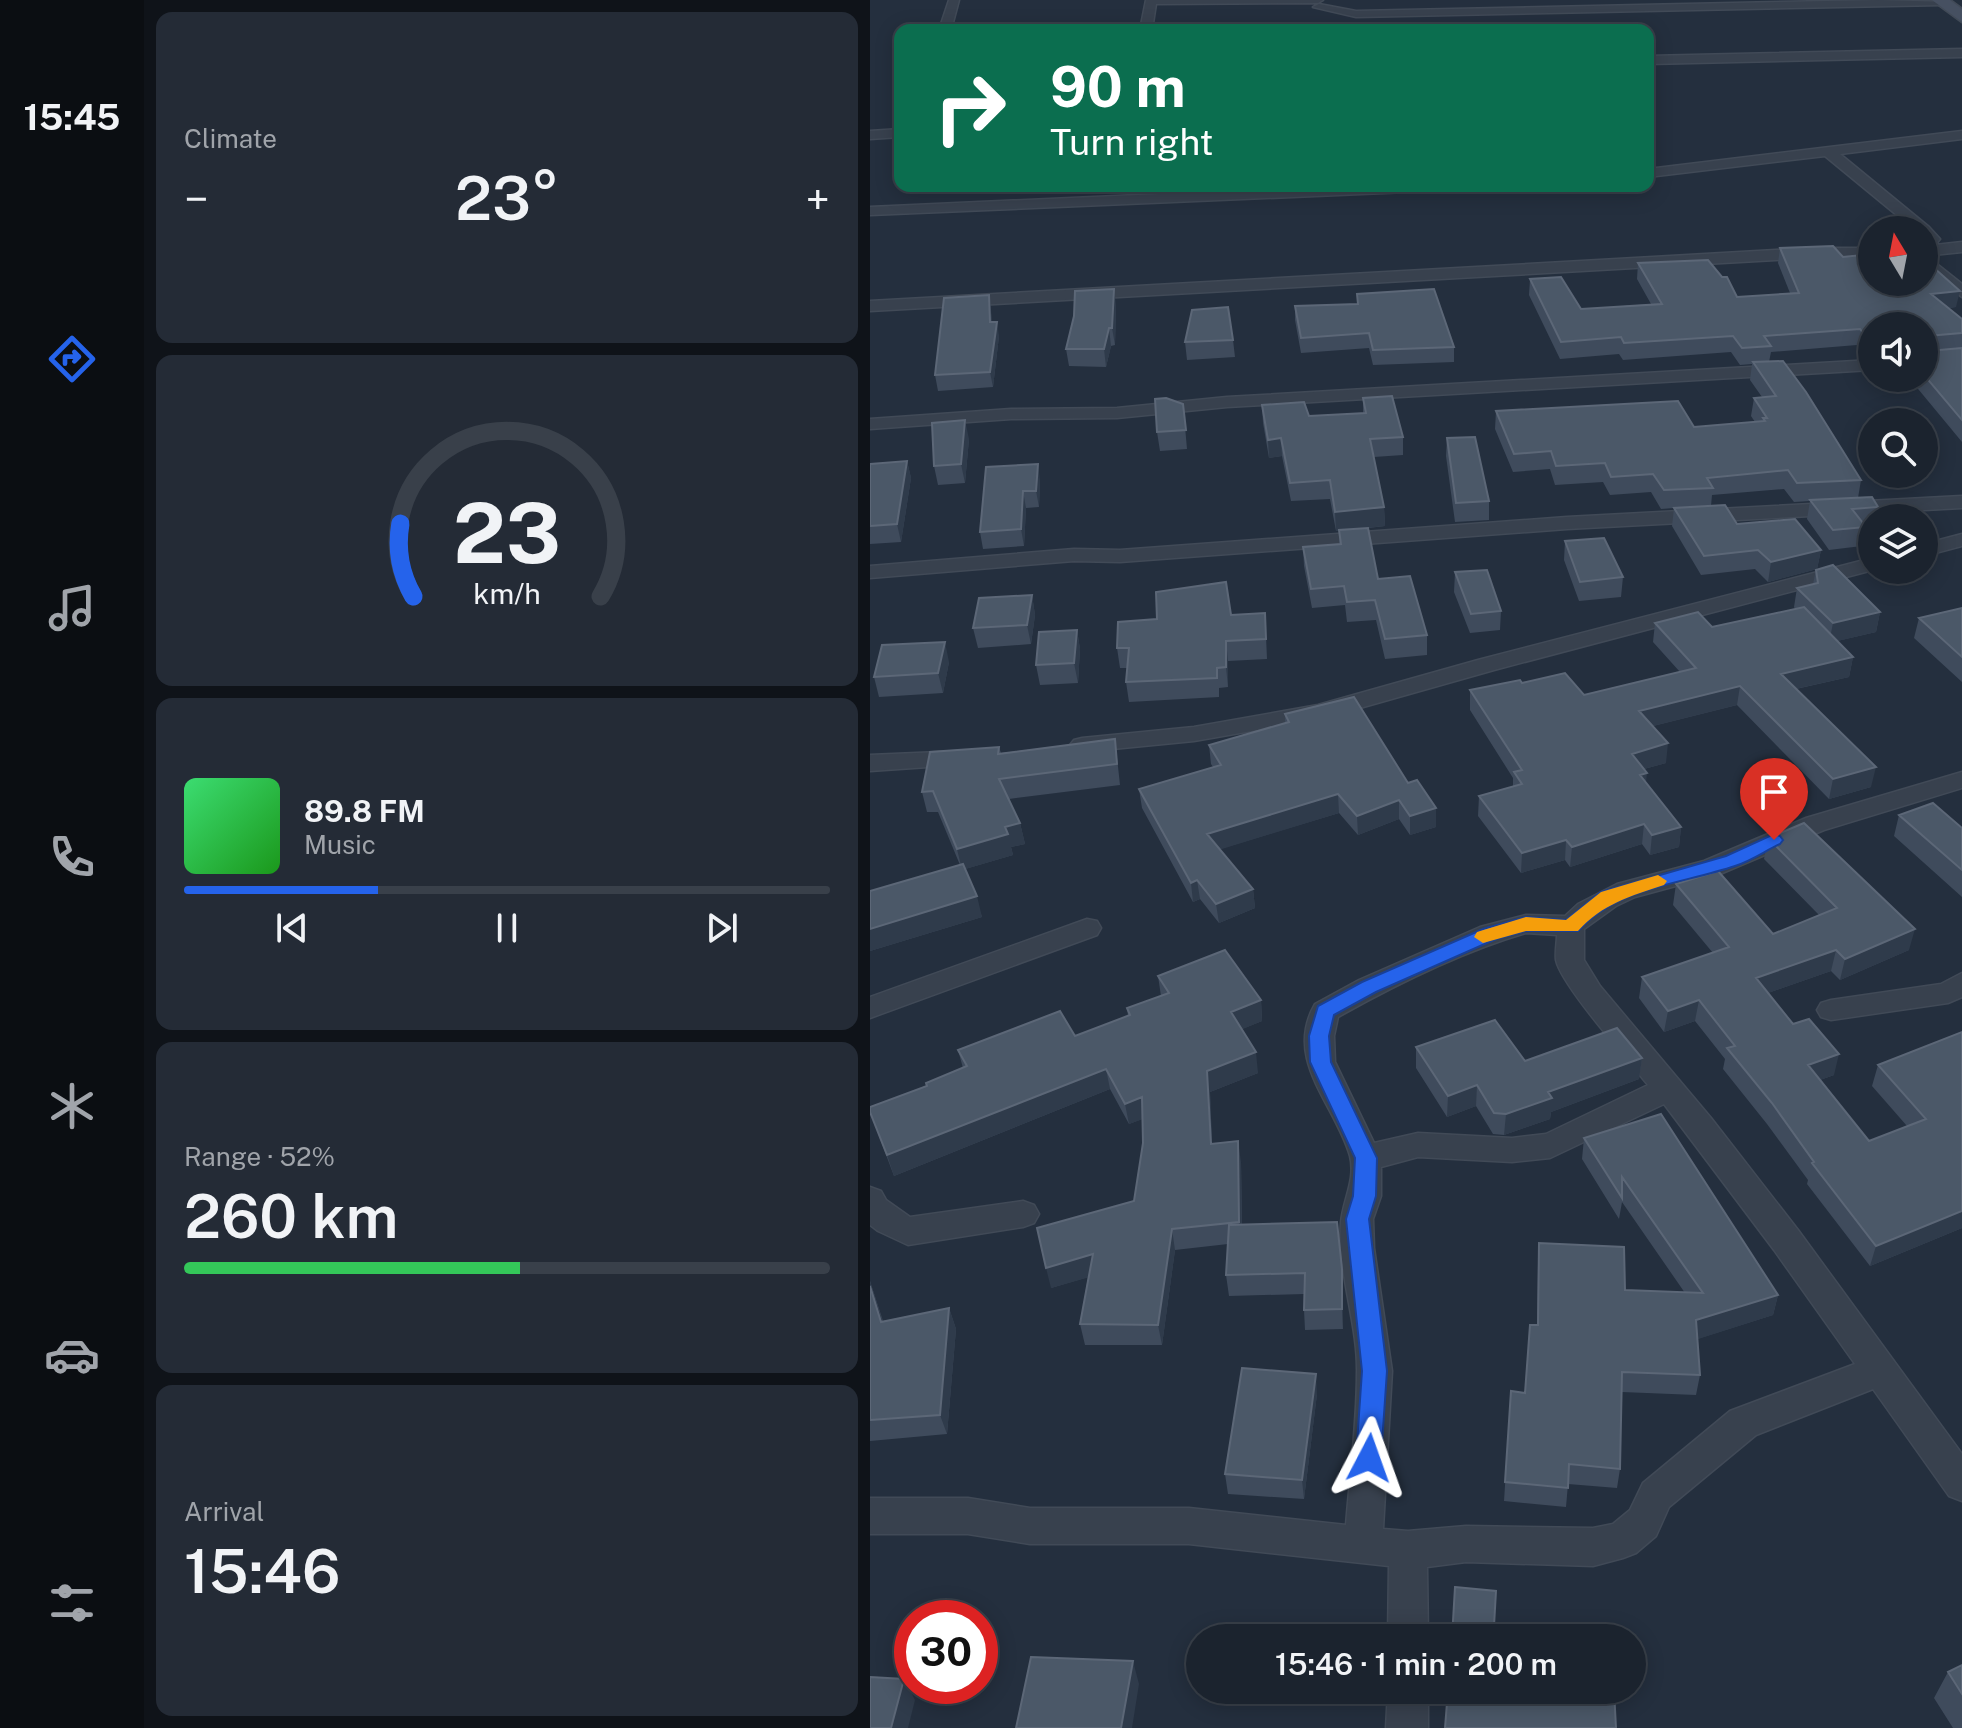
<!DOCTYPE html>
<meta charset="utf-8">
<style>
:root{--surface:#1b232e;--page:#242b36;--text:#f1f3f6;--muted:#a0a4aa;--line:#39404a;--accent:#2563eb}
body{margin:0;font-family:"Public Sans",sans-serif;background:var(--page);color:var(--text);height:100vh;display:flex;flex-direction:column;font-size:30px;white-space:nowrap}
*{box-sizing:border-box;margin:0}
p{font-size:26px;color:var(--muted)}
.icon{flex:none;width:44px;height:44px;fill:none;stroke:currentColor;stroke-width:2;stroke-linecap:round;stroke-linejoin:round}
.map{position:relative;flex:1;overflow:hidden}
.sheet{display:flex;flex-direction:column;gap:12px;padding:12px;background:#0f1319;width:726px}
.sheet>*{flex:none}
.top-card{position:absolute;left:24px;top:24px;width:760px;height:168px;border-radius:16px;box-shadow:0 4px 20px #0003,0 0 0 2px var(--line);background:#0b6e4f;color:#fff;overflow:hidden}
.needle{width:52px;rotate:350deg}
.buttons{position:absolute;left:988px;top:216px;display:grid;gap:16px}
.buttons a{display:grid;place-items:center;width:80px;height:80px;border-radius:50%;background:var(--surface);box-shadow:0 4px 20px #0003,0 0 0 2px var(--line);font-size:40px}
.speed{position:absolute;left:24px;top:1600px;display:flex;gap:16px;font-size:40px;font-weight:700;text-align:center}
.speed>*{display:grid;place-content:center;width:104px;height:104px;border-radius:50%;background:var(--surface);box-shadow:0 4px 20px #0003,0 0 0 2px var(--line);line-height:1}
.speed .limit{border:12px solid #d22;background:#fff;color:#111}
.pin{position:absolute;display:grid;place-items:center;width:68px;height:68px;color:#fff;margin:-82px -34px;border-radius:50% 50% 50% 0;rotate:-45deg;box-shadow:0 0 8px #0007}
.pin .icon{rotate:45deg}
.me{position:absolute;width:88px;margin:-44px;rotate:4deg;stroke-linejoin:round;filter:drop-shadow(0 0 6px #0008)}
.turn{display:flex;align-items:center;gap:28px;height:168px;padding:0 24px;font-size:36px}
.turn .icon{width:104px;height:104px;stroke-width:2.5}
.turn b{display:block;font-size:56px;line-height:68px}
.big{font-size:60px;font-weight:600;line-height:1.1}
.sheet .card{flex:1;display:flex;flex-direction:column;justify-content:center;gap:12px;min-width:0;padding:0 28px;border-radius:16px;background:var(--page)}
.sheet .dial{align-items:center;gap:0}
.dial svg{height:208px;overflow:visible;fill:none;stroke:var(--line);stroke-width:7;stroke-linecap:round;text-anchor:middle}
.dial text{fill:var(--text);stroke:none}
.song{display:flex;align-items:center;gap:24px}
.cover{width:96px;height:96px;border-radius:12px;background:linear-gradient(135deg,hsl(140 70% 55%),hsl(120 70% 35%))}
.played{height:8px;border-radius:4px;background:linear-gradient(90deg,var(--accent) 30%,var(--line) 30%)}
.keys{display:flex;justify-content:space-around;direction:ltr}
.heat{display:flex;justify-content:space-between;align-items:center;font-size:44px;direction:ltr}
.charge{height:12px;border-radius:6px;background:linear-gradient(90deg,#34c759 52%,var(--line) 0)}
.trip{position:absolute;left:316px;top:1624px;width:460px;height:80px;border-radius:40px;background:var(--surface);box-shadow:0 4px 20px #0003,0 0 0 2px var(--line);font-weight:600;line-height:80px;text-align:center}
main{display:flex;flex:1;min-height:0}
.menu{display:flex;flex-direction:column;width:144px;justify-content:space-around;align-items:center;background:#0b0e12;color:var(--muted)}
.menu .icon{width:56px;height:56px}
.menu .current{color:var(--accent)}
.menu b{font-size:36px;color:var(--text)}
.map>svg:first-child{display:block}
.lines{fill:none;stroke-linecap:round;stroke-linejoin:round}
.street-casing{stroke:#414a57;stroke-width:3}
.secondary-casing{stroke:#414a57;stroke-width:3}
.street{fill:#38414e;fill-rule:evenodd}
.secondary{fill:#465061;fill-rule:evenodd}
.wall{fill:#3f4b5c}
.shaded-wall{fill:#2f3b4b}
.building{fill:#4b5868;stroke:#5c6777;stroke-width:2}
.route{fill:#2563eb;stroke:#184099;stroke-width:2}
.slow{fill:#f59e0b}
</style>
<main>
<nav class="menu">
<b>15:45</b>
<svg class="icon current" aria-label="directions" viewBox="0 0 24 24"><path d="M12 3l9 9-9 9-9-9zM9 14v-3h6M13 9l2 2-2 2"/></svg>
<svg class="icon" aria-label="music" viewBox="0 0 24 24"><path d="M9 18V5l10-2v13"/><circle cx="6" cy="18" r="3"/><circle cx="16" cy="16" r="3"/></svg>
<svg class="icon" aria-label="phone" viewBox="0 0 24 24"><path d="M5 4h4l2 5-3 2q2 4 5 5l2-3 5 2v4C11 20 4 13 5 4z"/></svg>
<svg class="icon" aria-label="climate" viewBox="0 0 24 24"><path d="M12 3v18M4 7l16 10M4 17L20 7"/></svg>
<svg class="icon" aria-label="car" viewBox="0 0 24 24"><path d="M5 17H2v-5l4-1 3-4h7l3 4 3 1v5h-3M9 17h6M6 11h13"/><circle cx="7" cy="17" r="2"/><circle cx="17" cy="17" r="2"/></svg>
<svg class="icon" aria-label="filters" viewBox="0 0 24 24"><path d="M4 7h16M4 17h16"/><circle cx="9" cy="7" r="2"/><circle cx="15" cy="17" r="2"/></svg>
</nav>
<section class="sheet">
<div class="card"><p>Climate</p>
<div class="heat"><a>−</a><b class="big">23°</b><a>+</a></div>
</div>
<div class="card dial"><svg viewBox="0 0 100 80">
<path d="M14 69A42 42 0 1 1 86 69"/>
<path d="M14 69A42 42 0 0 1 9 41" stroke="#2563eb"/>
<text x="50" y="56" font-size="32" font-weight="700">23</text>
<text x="50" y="72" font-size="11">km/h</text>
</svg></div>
<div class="card">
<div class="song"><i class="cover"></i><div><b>89.8 FM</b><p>Music</p></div></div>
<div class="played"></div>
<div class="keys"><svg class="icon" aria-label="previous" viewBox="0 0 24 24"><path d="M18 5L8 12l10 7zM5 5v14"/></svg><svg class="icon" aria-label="pause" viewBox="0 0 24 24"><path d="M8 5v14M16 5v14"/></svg><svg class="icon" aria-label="next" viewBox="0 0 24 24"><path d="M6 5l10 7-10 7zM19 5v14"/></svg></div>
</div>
<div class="card"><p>Range · 52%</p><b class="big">260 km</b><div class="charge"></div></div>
<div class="card"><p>Arrival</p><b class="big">15:46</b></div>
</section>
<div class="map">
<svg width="1092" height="1728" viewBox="0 0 1092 1728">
<rect width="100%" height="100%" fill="#242f3e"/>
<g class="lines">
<g class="street-casing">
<path id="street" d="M79 0H89L81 30H69Z
M276 0H453L448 3 286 4 282 30H270Z
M1009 0 1077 2 1072 5 486 17 443 7 449 4 486 11Z
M1092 49V57L778 64V56Z
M30 129V137L0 139V131Z
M1092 131V139L970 154 1059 227 1070 239 1065 245 1092 242V252L1063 255 1068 265 1092 284V297L1054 268V230H1045L955 156 778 177V169Z
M469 186H591L584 190 0 215V207Z
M943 248H1002V258H943L0 311V301Z
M1002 360V370L357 407 247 418 141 419 0 429V419L141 409 247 408 357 397Z
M1092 496V508L697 529 250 562 204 561 0 578V566L204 549 250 550 697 517Z
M1092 534V546L1054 556V544Z
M1002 558 1003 570 624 670 451 719 324 741 212 752 204 750 200 745 204 740 212 738 324 727 448 705 608 660Z
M93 751 102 754 105 759 102 764 0 771V755Z
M1092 772V788L954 830 850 874 765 897 746 906 714 929V960L730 986 841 1118 928 1230 1092 1454V1501L1079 1496 1003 1389 886 1435 799 1507 786 1536 766 1553 753 1558 723 1566 596 1562 557 1567 558 1638H518L519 1566 319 1544H160L98 1534H0V1498H98L160 1508H319L476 1525C480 1475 487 1423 487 1373 488 1323 467 1272 471 1222 473 1200 486 1179 480 1156 465 1104 413 1060 445 1004L489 980 610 927 656 915 695 916 708 904 747 884 834 861 936 818ZM656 933 687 935C687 942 685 952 686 960 691 985 759 1061 778 1085L676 1134 642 1138 548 1133 504 1143 465 1062 464 1036 468 1017C527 984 591 952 656 933ZM794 1104 904 1250 985 1364 860 1411 773 1483 760 1510 743 1524 723 1528 596 1526 538 1531 513 1529 522 1371 504 1248 503 1219 511 1196V1167L548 1157 642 1162 680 1158Z
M217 919 227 921 231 928 227 935 0 1018V997Z
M1092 973V997L1078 1003 961 1020 951 1017 947 1010 951 1003 961 1000 1071 984Z
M0 1187 11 1191 16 1200 40 1217 153 1201 164 1205 169 1214 164 1223 153 1227 38 1245 8 1231 0 1225Z
M518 1690H558V1728H516Z"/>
</g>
<g class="secondary-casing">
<path id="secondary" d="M1062 0H1080L1092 9V22Z"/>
</g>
<use href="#street" class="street"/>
<use href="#secondary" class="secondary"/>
</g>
<path class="wall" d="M910 248 973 257 1086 307 1078 308 1092 319V442L1039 378H1054V326H1002L994 354 987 345 901 352 899 362 991 480 988 498 1008 507 1006 518H1002V526H996L992 546 959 550 937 519 940 501 924 502 914 489 842 495 841 506 867 524 951 550 947 569 898 582 885 569 831 575 802 526 804 508 791 509 781 492 740 495 733 482 685 485 680 469 643 472 625 429 626 411 824 427 885 422 881 416 884 398 892 397 880 380 882 364 870 365 861 352 753 360 749 354 690 359 659 295 660 279 711 309 781 304 767 279 768 263 867 297 920 293 908 263Z
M487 294 584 347V362L503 365 499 348 431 353 425 320V306L487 304Z
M119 295 122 322 129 336 123 387 68 391 65 375Z
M246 305 245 345 241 346 236 367 199 366 196 349Z
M363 340 365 357 317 360 315 342Z
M493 398 533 437V455L504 457 514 507 515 526 498 528 508 579 557 635V655L515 659 506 620 477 622 475 605 442 608 434 566 433 547 469 544V531H466L460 499 421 501 412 456 399 458 393 423 392 405 439 416 493 413Z
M313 404 317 449 290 451 287 432Z
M577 438 619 501V520L585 522 576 456Z
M99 439 95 483 68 485 64 466Z
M37 461 41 478 31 542 0 544V464Z
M116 467 170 480 169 507 156 508 154 546 113 549 110 532Z
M695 541 753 577 751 597 709 601 694 560Z
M946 570 1010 612 1006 632 967 641 983 657 979 677 926 689 1001 787 959 799 867 705 783 726 796 763 774 769 776 782 811 827 809 847 780 855 772 844 700 867 695 860 651 873 608 816 609 796 643 786V778L600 710V690L652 683 714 695 810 672 783 642 785 623 842 627 925 609 924 607 927 588 943 584Z
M585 572 631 611 630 630 600 633 584 592Z
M162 595 165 615 161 644 108 648 103 628Z
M1092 608V682L1044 638 1049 618Z
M395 613 397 659 358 661V687L349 688V697L259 702 256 682 257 668H250L247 648 361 615Z
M207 630 210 649 208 683 170 685 166 665Z
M79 662 73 693 9 697 4 677Z
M415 714 566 827 540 835 529 819 488 835 469 813 350 849 383 889 385 908 349 923 330 899 323 902 272 808 269 789 343 767 341 764 339 745 415 723Z
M245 739 250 785 139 799 150 823 155 844 141 847 143 855 95 869 112 917 0 951V891L90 865 68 812H57L52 792 129 747 131 753Z
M1029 815 1092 828V897L1024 836Z
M898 838 1039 950 970 980 961 971 898 993 964 1075 950 1080 999 1141 1037 1126 1002 1086 1008 1065 1092 1032V1228L1000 1266 937 1184 938 1180 897 1124 853 1069 855 1059 825 1021 794 1032 769 998 772 977 843 953 803 905 806 884 903 934 949 915 894 859Z
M288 976 391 1000 392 1021 372 1029 388 1073 340 1092 342 1144 371 1162 372 1225 472 1269 473 1329 435 1330 434 1310V1294L359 1296 356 1275 358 1244 305 1250 292 1345H215L210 1324 218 1277 181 1288 264 1201 273 1143 272 1119 259 1124 240 1089 24 1176 0 1112 93 1068 88 1050 205 1036 258 1016 257 1008 291 996Z
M546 1047 655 1061 772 1058 769 1079 681 1112 680 1119 634 1135 623 1134 606 1106 577 1117 546 1068Z
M714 1138 908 1295 903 1315 827 1339 830 1375 826 1395 752 1392 750 1469 747 1488 698 1484 696 1507 634 1501 641 1391 655 1393 667 1325 668 1263 669 1243 755 1290 815 1293 752 1202 749 1219 712 1159Z
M0 1281 13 1321 79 1308 86 1329 77 1434 0 1441Z
M447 1394 434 1499 358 1494 355 1474Z
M1092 1665V1728H1083L1064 1698 1078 1672Z"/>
<path class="shaded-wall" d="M244 289 246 305 245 345 242 328Z
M1090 291 1086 307 1058 310 1061 294Z
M119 295 121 309 123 337 120 322Z
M127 322 129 336 123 387 120 372Z
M239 328 241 346 236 367 234 349Z
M1002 337V353L994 354 997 338Z
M95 420 99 439 95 483 91 464Z
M411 438 412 456 399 458 398 440Z
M37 461 41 478 31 542 27 524Z
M168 464 170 480 169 507 166 491Z
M153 491 156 508 154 546 151 529Z
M514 507 515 526 466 531 465 512Z
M951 550 947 569 898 582 901 562Z
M162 595 165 615 161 644 157 625Z
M1010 612 1006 632 959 643 963 623Z
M207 630 210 649 208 683 204 663Z
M356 641 358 661V687L356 667Z
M75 642 79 662 73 693 68 673Z
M983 657 979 677 907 693 911 674Z
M870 686 867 705 767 730 769 711Z
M798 743 796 763 759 773 762 754Z
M1006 767 1001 787 959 799 963 779Z
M777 773 775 793 770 775Z
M468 794 469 813 339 853 337 834Z
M529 800V819L488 835 487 816Z
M566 808V827L540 835V816Z
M150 823 155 844 141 847 143 855 92 870 87 849 135 827Z
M774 824 772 844 700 867 702 847Z
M811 827 809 847 780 855 782 835Z
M696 840 695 860 651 873 652 853Z
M327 880 330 899 323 902 321 883Z
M383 889 385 908 349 923 346 904Z
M107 896 112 917 0 951V929Z
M1045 929 1039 950 970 980 975 959Z
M966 950 961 971 881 999 886 978Z
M391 1000 392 1021 363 1033 361 1012Z
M829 1000 825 1021 794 1032 798 1011Z
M386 1052 388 1073 340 1092 343 1165 341 1144 337 1071Z
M969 1054 964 1075 933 1086 938 1065Z
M772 1058 769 1079 681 1112 680 1119 634 1135 636 1114 678 1092Z
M236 1069 240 1089 24 1176 17 1155Z
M607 1085 606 1106 577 1117 578 1096Z
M272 1097 276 1118 259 1124 255 1104Z
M368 1141 371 1162 372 1242 369 1222Z
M1092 1211V1228L1000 1266 1006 1246Z
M302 1229 305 1250 292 1345 288 1325Z
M223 1254 227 1275 181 1288 176 1268Z
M472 1269 473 1290V1329L472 1309Z
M0 1281 19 1342 11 1322 0 1286Z
M908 1295 903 1315 822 1341 826 1320Z
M79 1308 86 1329 77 1434 70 1415Z
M446 1374 447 1394 434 1499 432 1480Z
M263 1661 269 1684 262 1728H251Z
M34 1679 45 1700 38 1728H21Z"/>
<path class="building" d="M963 246 973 257 1002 254V282H1054V259L1090 291 1061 294 1092 319V333L1057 336 1055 339V348L1058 351 1092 348V420L1054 375V326H1002V337L997 338 990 329 894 336 901 346 872 348 863 336 754 343 751 337 691 342 660 279 691 277 711 309 792 304 768 263 838 260 852 277H857L867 297 929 293 910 248Z
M244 289 242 328H239L234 349H196L204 316 205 291Z
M564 289 584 347 503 350 499 333 431 338 425 306 488 304 487 294Z
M119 295 120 322H127L120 372 65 375 74 298Z
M358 307 363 340 315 342 322 310Z
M913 361 936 392 991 480 927 483 918 470 837 478 843 488 794 490 783 474 741 477 735 463 686 466 681 451 644 454 626 411 808 401 824 427 895 421 893 418H897L884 398 906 396 883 362Z
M522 396 533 437 500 439 514 507 465 512 460 480 420 483 411 438 398 440 392 405 434 402 439 416 496 413 493 398Z
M296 398 313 404 316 430 287 432 285 399Z
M95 420 91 464 64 466 62 423Z
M605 437 619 501 586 503 577 438Z
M37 461 27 524 0 526V464Z
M168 464 166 491H153L151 529 110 532 116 467Z
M1002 497 1008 507 982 509 996 527 963 530 940 500Z
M855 505 867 524 925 519 951 550 901 562 888 550 834 556 804 508Z
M498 528 508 579 540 576 557 635 515 639 505 600 477 602 474 586 441 589 433 547 471 544 469 530Z
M734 538 753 577 710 582 695 541Z
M963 565 1010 612 963 623 927 588 948 583 946 570Z
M617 570 631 611 601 614 585 572Z
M356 582 361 615 395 613 396 639 356 641V667L347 668V678L256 682 259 648H247L248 622 287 619 286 592Z
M162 595 157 625 103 628 109 598Z
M934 607 983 657 911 674 1006 767 963 779 870 686 769 711 798 743 762 754 777 773 770 775 811 827 782 835 774 824 702 847 696 840 652 853 609 796 652 784 644 772 652 770 600 690 650 680 652 683 695 673 714 695 826 668 785 623 828 612 842 627Z
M1092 608V657L1049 618Z
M207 630 204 663 166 665 169 632Z
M75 642 68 673 4 677 12 645Z
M484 697 538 783 547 780 566 808 540 816 529 800 487 816 468 794 337 834 383 889 346 904 327 880 321 883 269 789 351 765 339 745 419 722 415 714Z
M245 739 247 764 129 779 150 823 135 827 138 834 87 849 63 791 52 792 60 752 129 747 128 754Z
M1063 803 1092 828V870L1029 815Z
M934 823 1045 929 975 959 966 950 886 978 923 1024 939 1019 969 1054 938 1065 999 1141 1056 1119 1008 1065 1092 1032V1211L1006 1246 942 1163 944 1162 902 1103 857 1048 865 1046 829 1000 798 1011 772 977 859 947 806 884 848 871 903 934 967 908 898 838Z
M93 864 107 896 0 929V891Z
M355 950 391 1000 361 1012 386 1052 337 1071 341 1144 368 1141 369 1222 302 1229 288 1325 210 1324 223 1254 176 1268 167 1228 264 1201 273 1143 272 1097 255 1104 236 1069 17 1155 0 1112V1107L57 1086 56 1083 97 1066 88 1050 190 1011 205 1036 260 1015 257 1008 299 993 288 976Z
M625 1020 655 1061 747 1028 772 1058 678 1092 682 1098 636 1114 624 1113 607 1085 578 1096 546 1047Z
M791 1114 908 1295 826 1320 830 1375 752 1372 750 1469 699 1464 698 1488 635 1482 641 1391 655 1393 660 1325H668L669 1243 754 1247 755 1290 833 1293 752 1177V1198L714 1138Z
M467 1222 472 1269V1309L434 1310 435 1273 356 1275 359 1225Z
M0 1286 11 1322 79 1308 70 1415 0 1420Z
M372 1368 446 1374 432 1480 355 1474Z
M585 1587 626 1591 624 1626 681 1629V1638H582Z
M161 1657 263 1661 251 1728H146Z
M1092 1665V1694L1078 1672Z
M0 1677 34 1679 21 1728H0Z
M578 1690H744L746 1728H575Z"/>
<path class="route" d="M904 834 910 836 913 840 910 844C895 851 881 861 865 866 812 884 747 887 708 931H656L626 939 506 992 464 1015 459 1036 461 1062 507 1158 506 1196 499 1219 517 1371 511 1458 508 1467 499 1470 490 1467 486 1458 492 1371 476 1219 483 1196 485 1158 440 1062 439 1036 448 1006 492 982 613 929 656 917 696 920 731 892 856 856Z"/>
<path class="slow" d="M788 875 797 881 794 885C761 896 732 904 708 931H656L613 943 604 937 607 932 656 917 696 920 731 892Z"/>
</svg>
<div class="buttons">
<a><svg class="needle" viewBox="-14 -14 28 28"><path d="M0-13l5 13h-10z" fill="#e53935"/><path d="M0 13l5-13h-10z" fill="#a0a4aa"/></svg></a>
<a><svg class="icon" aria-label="sound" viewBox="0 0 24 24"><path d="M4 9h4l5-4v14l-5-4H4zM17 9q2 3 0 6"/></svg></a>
<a><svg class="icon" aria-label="search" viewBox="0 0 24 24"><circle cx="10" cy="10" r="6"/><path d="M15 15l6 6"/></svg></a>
<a><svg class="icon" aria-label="layers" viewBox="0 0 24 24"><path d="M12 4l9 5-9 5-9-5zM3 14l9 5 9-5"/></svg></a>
</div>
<div class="speed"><div class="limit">30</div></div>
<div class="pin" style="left:904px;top:840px;background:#d93025"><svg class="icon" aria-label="arrive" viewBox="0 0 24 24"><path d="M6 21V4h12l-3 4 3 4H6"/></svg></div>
<svg class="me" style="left:499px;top:1458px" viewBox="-20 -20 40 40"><path d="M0-17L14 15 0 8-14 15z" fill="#2563eb" stroke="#fff" stroke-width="4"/></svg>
<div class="trip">15:46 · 1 min · 200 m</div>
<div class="top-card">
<div class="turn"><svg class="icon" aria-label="right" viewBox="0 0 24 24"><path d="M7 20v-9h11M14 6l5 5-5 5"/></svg><div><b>90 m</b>Turn right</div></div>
</div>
</div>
</main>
